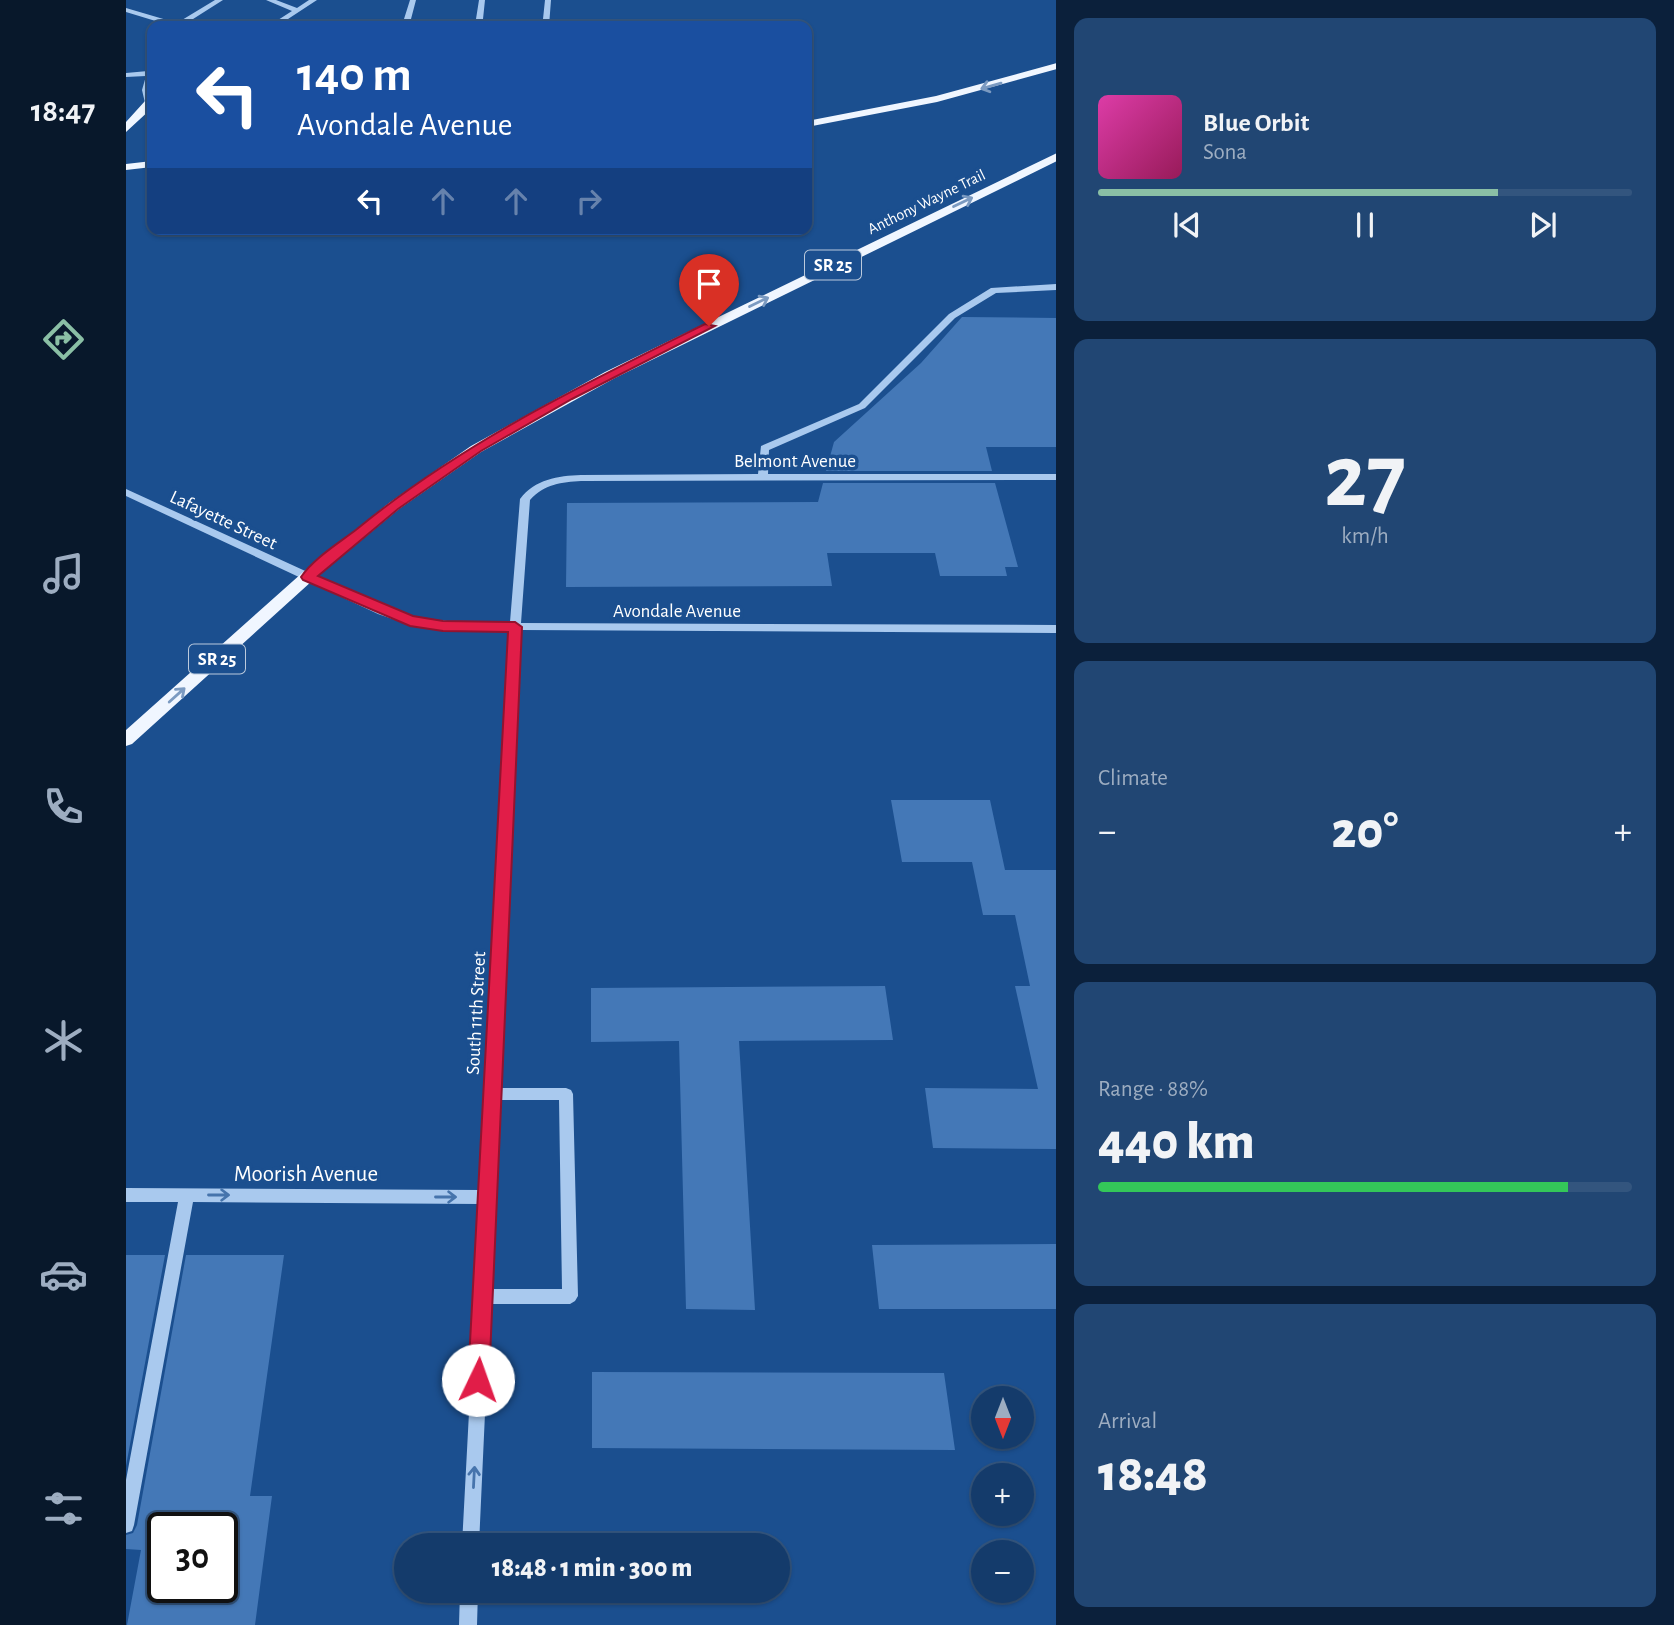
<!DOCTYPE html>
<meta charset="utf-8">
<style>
:root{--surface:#143b6b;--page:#214673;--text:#f1f3f6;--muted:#9dadc1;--line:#33557e;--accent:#8abfa5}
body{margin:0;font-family:"Alegreya Sans",sans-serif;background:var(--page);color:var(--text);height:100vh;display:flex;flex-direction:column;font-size:26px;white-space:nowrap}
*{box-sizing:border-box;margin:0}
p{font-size:23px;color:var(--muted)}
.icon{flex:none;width:38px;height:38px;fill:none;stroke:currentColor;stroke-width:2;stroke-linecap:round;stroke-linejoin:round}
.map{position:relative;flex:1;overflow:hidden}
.details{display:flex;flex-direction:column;gap:18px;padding:18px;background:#0b203b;width:618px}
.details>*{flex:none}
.banner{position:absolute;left:21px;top:21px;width:665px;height:214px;border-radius:14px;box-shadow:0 2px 5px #0004,0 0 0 2px var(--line);background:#1a4fa0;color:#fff;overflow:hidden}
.needle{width:46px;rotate:180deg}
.controls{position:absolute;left:845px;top:1386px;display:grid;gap:14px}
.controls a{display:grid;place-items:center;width:63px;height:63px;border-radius:50%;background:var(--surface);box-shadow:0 2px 5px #0004,0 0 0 2px var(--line);font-size:35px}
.speed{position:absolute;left:21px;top:1512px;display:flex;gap:14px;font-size:35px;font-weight:700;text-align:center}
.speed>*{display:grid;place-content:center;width:91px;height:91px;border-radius:50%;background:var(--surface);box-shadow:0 2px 5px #0004,0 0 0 2px var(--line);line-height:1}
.speed .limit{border:4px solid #111;border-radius:10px;background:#fff;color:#111}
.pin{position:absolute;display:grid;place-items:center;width:60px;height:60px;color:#fff;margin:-72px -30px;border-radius:50% 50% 50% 0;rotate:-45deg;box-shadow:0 0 7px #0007}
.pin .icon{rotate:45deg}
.me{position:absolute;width:77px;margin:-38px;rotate:3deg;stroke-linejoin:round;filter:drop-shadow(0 0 5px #0008)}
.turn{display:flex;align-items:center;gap:24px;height:147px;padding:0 35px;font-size:32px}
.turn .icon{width:91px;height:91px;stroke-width:2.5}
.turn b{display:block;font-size:49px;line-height:60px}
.lanes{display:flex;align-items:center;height:66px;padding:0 35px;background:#0003;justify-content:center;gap:35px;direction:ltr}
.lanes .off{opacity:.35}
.big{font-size:52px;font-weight:800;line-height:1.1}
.details .tile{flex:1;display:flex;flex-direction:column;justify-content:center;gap:10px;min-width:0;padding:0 24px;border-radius:14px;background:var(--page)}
.details .dial{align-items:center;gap:0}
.dial b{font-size:91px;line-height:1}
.song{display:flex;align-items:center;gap:21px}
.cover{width:84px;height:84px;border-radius:10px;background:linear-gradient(135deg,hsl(320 70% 55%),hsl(330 70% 35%))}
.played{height:7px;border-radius:4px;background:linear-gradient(90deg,var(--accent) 75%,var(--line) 75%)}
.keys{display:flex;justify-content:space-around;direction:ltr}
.heat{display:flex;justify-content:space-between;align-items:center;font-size:38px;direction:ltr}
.charge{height:10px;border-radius:5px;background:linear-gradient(90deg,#34c759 88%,var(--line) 0)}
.trip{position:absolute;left:268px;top:1533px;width:396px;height:70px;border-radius:35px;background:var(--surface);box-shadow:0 2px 5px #0004,0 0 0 2px var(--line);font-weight:800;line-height:70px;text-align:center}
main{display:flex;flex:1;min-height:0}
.dock{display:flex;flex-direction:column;width:126px;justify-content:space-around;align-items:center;background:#08182b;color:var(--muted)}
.dock .icon{width:49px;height:49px}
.dock .on{color:var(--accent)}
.dock b{font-size:32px;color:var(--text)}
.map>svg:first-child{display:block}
.building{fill:#4478b7;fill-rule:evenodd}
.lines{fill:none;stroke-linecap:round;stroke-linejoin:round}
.minor{fill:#a9c9ee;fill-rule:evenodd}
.major{fill:#f0f6ff;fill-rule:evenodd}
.oneway{stroke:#7b9ac1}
.oneway2{stroke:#4674ac}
.route{fill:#e11d48;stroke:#92132f;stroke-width:2}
.labels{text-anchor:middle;stroke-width:7;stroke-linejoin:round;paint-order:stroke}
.far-street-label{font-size:16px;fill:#fff;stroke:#1b4f8f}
.shield{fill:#1b4f8f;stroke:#bbcadd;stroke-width:2}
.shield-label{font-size:18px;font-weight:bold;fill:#fff}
.street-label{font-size:19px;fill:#fff;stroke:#1b4f8f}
.near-street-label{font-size:23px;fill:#fff;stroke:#1b4f8f}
</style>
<main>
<nav class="dock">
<b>18:47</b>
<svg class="icon on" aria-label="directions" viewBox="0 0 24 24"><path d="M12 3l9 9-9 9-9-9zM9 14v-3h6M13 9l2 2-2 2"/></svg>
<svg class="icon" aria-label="music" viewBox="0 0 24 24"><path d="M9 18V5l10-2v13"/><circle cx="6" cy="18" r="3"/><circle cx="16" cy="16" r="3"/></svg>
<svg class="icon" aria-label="phone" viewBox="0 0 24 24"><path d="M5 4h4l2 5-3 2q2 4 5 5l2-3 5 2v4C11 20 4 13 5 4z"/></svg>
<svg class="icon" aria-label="climate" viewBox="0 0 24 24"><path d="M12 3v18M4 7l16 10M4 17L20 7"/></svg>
<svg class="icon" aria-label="car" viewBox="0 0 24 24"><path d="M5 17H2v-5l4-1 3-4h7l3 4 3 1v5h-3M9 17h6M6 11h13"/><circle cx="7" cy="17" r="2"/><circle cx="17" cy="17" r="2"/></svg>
<svg class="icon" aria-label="filters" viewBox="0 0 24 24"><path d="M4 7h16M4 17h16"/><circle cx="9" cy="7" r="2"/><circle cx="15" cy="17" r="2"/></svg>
</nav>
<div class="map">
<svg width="931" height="1625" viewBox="0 0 931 1625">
<rect width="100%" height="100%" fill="#1b4f8f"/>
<path class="building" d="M836 317 930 318V447H860L866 471H700L708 442 795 363Z
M697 483H869L892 567H879L881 576H814L809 553H701L706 586 440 587 441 503 692 502Z
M765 800H864L879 870H930V1149L807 1148 799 1088 912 1089 889 986H904L889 915H857L846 862H776Z
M759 986 767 1040 613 1041 629 1310 560 1309 553 1041 465 1042V988Z
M930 1244V1309H753L746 1245Z
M0 1255H39L0 1466Z
M60 1255H158L124 1496H146L129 1625H1L15 1550 0 1549V1535L7 1533 11 1525ZM37 1528H96V1587H37Z
M466 1372 818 1373 829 1450 466 1448Z"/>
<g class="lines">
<path class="minor" d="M89 0H97L56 26H46L0 12V8L51 23Z
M140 0H150L171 8 183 0H191L162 19H278L284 0H290L285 19H350L353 0H359L357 19H417L419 0H425L423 26H417V23H356L355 26H349V23H284L283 26H277V23H154L152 22V20L166 11Z
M23 67H26C26 80 25 91 26 104L23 105 19 103 16 90 20 76 0 77V73L22 71Z
M931 284V290L870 293 829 318 739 408 643 450 642 474H931V480L455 481C436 482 418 484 404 500L395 623 931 625V633L394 630 374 1088H440L445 1090 447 1094 452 1296 449 1301 444 1304H364L353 1545H336L354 1204 67 1202 8 1525 6 1531 0 1533V1480L52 1202H0V1188L355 1190 383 630H317L284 625 252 614 0 496V489L260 608C304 624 338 622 384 622L394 499C409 479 432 476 455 475L632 474 635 446 733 404 823 314 865 288ZM373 1100H433L436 1289H365Z
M651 1564 660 1567 663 1573 660 1579 651 1582Z
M334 1591H352L351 1625H333Z"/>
<path class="major" d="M931 63V69L811 102 681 127V121L810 96Z
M19 101H26V108L0 132V122Z
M931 153V161L489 378 355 452 273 509 186 581 6 744 0 746V730L176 573 263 503 345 446 479 372Z
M26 161V167L0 170V164Z"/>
</g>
<defs><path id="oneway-shaft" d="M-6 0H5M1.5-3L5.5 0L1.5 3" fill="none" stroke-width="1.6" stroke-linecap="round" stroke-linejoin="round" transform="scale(1.75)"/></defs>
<g class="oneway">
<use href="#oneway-shaft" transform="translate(865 86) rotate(164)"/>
<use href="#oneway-shaft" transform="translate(837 202) rotate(-26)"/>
<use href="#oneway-shaft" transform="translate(633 302) rotate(-26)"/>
<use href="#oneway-shaft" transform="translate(51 695) rotate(-42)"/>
</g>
<g class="oneway2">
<use href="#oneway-shaft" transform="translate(93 1195)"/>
<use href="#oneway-shaft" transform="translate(320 1197)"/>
<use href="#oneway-shaft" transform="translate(348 1477) rotate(-87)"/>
</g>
<path class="route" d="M579 324 589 326 446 399 355 451 272 509 192 576 287 616 317 621 389 622 396 627 363 1380 360 1387 352 1390 345 1387 342 1380 382 632 317 631 284 626 177 580 175 577C188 558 213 543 231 529 337 442 458 384 579 324Z"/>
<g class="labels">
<g class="far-street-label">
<text transform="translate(800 201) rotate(-26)" y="6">Anthony Wayne Trail</text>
</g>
<g class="shield">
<rect x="679" y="250.5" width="56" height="29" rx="5"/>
<rect x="63" y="644.5" width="56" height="29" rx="5"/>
</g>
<g class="shield-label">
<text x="707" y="271">SR 25</text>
<text x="91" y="665">SR 25</text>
</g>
<g class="street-label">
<text x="669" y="467">Belmont Avenue</text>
<text transform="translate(98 519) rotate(25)" y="7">Lafayette Street</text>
<text x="551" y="617">Avondale Avenue</text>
<text transform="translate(349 1013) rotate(-87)" y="7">South 11th Street</text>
</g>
<g class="near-street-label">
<text x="180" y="1181">Moorish Avenue</text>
</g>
</g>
</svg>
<div class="controls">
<a><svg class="needle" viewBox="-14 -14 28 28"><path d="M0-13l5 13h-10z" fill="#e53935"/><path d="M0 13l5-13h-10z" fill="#9dadc1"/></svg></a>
<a>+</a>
<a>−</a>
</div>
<div class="speed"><div class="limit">30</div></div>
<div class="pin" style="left:583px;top:326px;background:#d93025"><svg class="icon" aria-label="arrive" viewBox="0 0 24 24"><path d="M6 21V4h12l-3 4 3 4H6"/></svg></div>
<svg class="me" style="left:352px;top:1380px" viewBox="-20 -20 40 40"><circle r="19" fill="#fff"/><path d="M0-13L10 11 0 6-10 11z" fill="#e11d48"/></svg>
<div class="trip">18:48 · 1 min · 300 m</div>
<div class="banner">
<div class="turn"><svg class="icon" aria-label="left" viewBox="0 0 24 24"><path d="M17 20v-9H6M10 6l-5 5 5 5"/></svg><div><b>140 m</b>Avondale Avenue</div></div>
<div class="lanes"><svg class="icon" aria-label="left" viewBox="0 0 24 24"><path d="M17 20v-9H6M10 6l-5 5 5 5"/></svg><svg class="icon off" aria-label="ahead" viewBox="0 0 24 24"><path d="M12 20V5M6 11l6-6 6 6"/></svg><svg class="icon off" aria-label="ahead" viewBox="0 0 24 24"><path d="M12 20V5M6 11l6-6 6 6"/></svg><svg class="icon off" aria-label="right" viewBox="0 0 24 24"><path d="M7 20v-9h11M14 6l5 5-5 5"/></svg></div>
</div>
</div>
<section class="details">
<div class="tile">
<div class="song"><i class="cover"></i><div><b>Blue Orbit</b><p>Sona</p></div></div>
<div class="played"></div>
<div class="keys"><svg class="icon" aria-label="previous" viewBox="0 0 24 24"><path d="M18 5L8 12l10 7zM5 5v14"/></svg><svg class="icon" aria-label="pause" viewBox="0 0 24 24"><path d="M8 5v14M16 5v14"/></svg><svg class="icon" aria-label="next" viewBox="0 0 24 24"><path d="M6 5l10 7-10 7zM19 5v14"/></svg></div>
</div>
<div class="tile dial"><b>27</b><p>km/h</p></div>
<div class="tile"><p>Climate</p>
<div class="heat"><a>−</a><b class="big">20°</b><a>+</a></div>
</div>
<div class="tile"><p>Range · 88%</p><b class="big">440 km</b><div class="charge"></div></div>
<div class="tile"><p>Arrival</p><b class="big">18:48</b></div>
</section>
</main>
